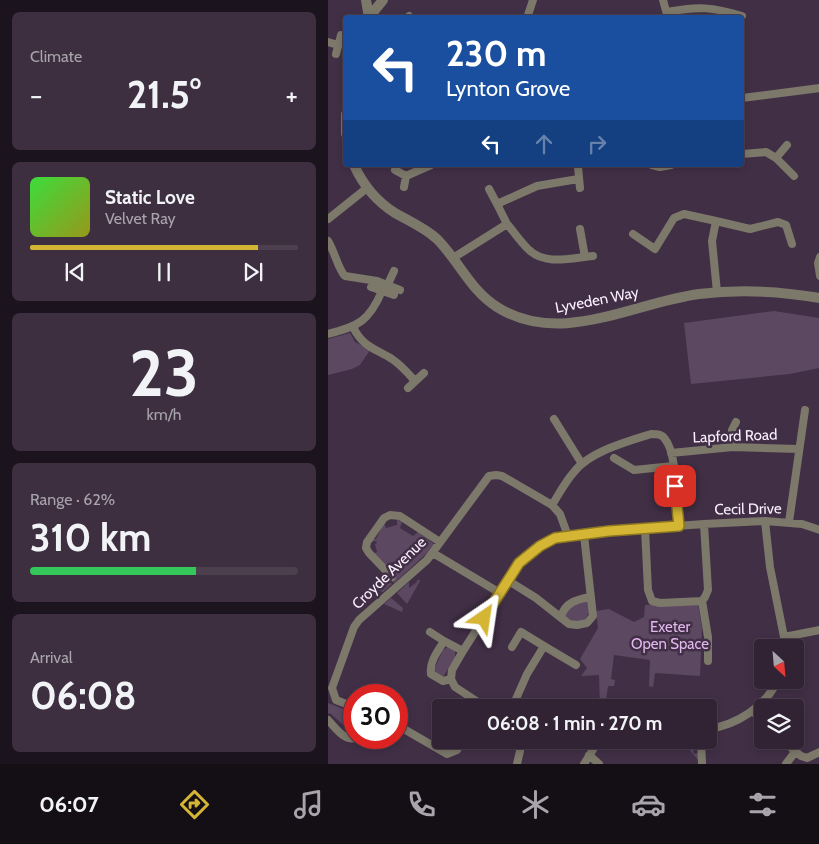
<!DOCTYPE html>
<meta charset="utf-8">
<style>
:root{--surface:#312334;--page:#3d2f40;--text:#f1f3f6;--muted:#a8a4ac;--line:#4c404f;--accent:#d5b534}
body{margin:0;font-family:Cabin,sans-serif;background:var(--page);color:var(--text);height:100vh;display:flex;flex-direction:column;font-size:19px;white-space:nowrap}
*{box-sizing:border-box;margin:0}
p{font-size:16px;color:var(--muted)}
.icon{flex:none;width:28px;height:28px;fill:none;stroke:currentColor;stroke-width:2;stroke-linecap:round;stroke-linejoin:round}
.map{position:relative;flex:1;overflow:hidden}
.panel{display:flex;flex-direction:column;gap:12px;padding:12px;background:#1b131d;width:328px}
.panel>*{flex:none}
.guide{position:absolute;left:15px;top:15px;width:401px;height:152px;border-radius:5px;box-shadow:0 2px 8px #0003,0 0 0 1px var(--line);background:#1a4fa0;color:#fff;overflow:hidden}
.needle{width:32px;rotate:154deg}
.buttons{position:absolute;left:426px;top:639px;display:grid;gap:10px}
.buttons a{display:grid;place-items:center;width:50px;height:50px;border-radius:5px;background:var(--surface);box-shadow:0 2px 8px #0003,0 0 0 1px var(--line);font-size:25px}
.speed{position:absolute;left:15px;top:684px;display:flex;gap:10px;font-size:25px;font-weight:700;text-align:center}
.speed>*{display:grid;place-content:center;width:65px;height:65px;border-radius:50%;background:var(--surface);box-shadow:0 2px 8px #0003,0 0 0 1px var(--line);line-height:1}
.speed .limit{border:8px solid #d22;background:#fff;color:#111}
.pin{position:absolute;display:grid;place-items:center;width:42px;height:42px;color:#fff;margin:-21px;border-radius:10px;box-shadow:0 2px 8px #0006}
.me{position:absolute;width:55px;margin:-28px;rotate:32deg;stroke-linejoin:round;filter:drop-shadow(0 0 4px #0008)}
.turn{display:flex;align-items:center;gap:18px;height:105px;padding:0 20px;font-size:22px}
.turn .icon{width:65px;height:65px;stroke-width:2.5}
.turn b{display:block;font-size:35px;line-height:42px}
.lanes{display:flex;align-items:center;height:48px;padding:0 20px;background:#0003;justify-content:center;gap:25px;direction:ltr}
.lanes .off{opacity:.35}
.big{font-size:38px;font-weight:700;line-height:1.1}
.panel .widget{flex:1;display:flex;flex-direction:column;justify-content:center;gap:8px;min-width:0;padding:0 18px;border-radius:8px;background:var(--page)}
.panel .dial{align-items:center;gap:0}
.dial b{font-size:65px;line-height:1}
.song{display:flex;align-items:center;gap:15px}
.cover{width:60px;height:60px;border-radius:8px;background:linear-gradient(135deg,hsl(120 70% 55%),hsl(60 70% 35%))}
.played{height:5px;border-radius:2px;background:linear-gradient(90deg,var(--accent) 85%,var(--line) 85%)}
.keys{display:flex;justify-content:space-around;direction:ltr}
.heat{display:flex;justify-content:space-between;align-items:center;font-size:28px;direction:ltr}
.charge{height:8px;border-radius:4px;background:linear-gradient(90deg,#34c759 62%,var(--line) 0)}
.trip{position:absolute;left:104px;top:699px;width:285px;height:50px;border-radius:5px;background:var(--surface);box-shadow:0 2px 8px #0003,0 0 0 1px var(--line);font-weight:700;line-height:50px;text-align:center}
.dock{display:flex;height:80px;justify-content:space-around;align-items:center;background:#140e15;color:var(--muted)}
.dock .icon{width:35px;height:35px}
.dock .current{color:var(--accent)}
.dock b{font-size:22px;color:var(--text)}
main{display:flex;flex:1;min-height:0}
.map>svg:first-child{display:block}
.green{fill:#5d4862}
.lines{fill:none;stroke-linecap:round;stroke-linejoin:round}
.minor{stroke:#7c786a;stroke-width:8}
.tertiary{stroke:#7c786a;stroke-width:10}
.route-casing{stroke:#8a7622;stroke-width:12}
.route{stroke:#d5b534;stroke-width:9}
.labels{text-anchor:middle;stroke-width:5;stroke-linejoin:round;paint-order:stroke}
.street-label{font-size:15px;fill:#fcf0ff;stroke:#412f46}
.park-label{font-size:15px;fill:#e2b7ee;stroke:#412f46}
</style>
<main>
<section class="panel">
<div class="widget"><p>Climate</p>
<div class="heat"><a>−</a><b class="big">21.5°</b><a>+</a></div>
</div>
<div class="widget">
<div class="song"><i class="cover"></i><div><b>Static Love</b><p>Velvet Ray</p></div></div>
<div class="played"></div>
<div class="keys"><svg class="icon" aria-label="previous" viewBox="0 0 24 24"><path d="M18 5L8 12l10 7zM5 5v14"/></svg><svg class="icon" aria-label="pause" viewBox="0 0 24 24"><path d="M8 5v14M16 5v14"/></svg><svg class="icon" aria-label="next" viewBox="0 0 24 24"><path d="M6 5l10 7-10 7zM19 5v14"/></svg></div>
</div>
<div class="widget dial"><b>23</b><p>km/h</p></div>
<div class="widget"><p>Range · 62%</p><b class="big">310 km</b><div class="charge"></div></div>
<div class="widget"><p>Arrival</p><b class="big">06:08</b></div>
</section>
<div class="map">
<svg width="492" height="764" viewBox="0 0 492 764">
<rect width="100%" height="100%" fill="#412f46"/>
<path class="green" d="M446 311 491 318V368L462 374 363 384 356 323Z
M22 333 27 342 42 350 32 365 24 369 0 375V339Z
M69 519 74 522 72 528 85 536 90 532 106 544 98 554 66 583 62 579 65 569 68 566 64 562 58 566 44 554 49 552 47 544 49 543 48 541 43 542 45 539H48L56 523 58 528 69 525Z
M54 575 64 584 55 592 49 590 54 578 52 576Z
M89 580H92V581L79 604 69 593 81 582V588L89 582Z
M63 598 75 608 74 612 56 604Z
M260 600 262 611 257 619 245 622 237 617V611L242 606Z
M363 602 370 604 374 628 372 676 327 673 325 687 321 686 322 660 286 655 283 679 287 680 286 686H280L277 707H272L271 675 253 676 259 668 252 659 270 628 268 611 281 609 306 622 316 617 317 605Z
M120 647 127 651V658L115 677 106 672V670L115 650Z
M0 703 26 713V727L24 731 26 733V737H20L24 733 2 713 0 714Z
M357 740H370L371 743 364 744 366 754 372 753 371 761 357 745Z"/>
<g class="lines">
<path class="minor" d="M335 0 340 18
M339 12C370 6 385 7 414 16
M81 16 82 18
M199 18 205 0
M0 42 10 45
M8 54 13 35
M414 98 492 88
M414 154 438 152 448 158 466 176
M448 158 459 145
M324 165 332 167 343 165
M250 167 252 188
M67 170 78 176 76 187
M78 176 103 165
M161 189 169 204
M0 219 39 188
M179 224 169 204 209 186 250 179
M252 229 257 257
M305 234 327 249 346 218 356 214 388 221
M0 241C6 250 11 271 17 276L49 281 72 290
M492 257 490 263 492 276
M125 258 179 224C186 232 192 241 200 249 217 266 243 258 265 256
M60 284 66 271
M43 287 66 295
M389 292 384 241 388 221 422 229 450 222 458 225 464 244
M25 327C35 347 46 348 64 359 73 365 80 373 87 381
M0 334C31 326 41 321 54 291
M80 388 96 373
M226 419 254 464
M405 447 404 430 408 422
M343 453 405 447 471 449
M286 458 306 470 345 466
M224 505C231 494 237 482 246 472 261 452 300 441 323 434 329 434 334 434 337 439 351 457 346 504 351 526
M437 521 442 567 456 637V648
M461 522 477 410
M317 529 320 590 324 601 332 603 374 601 377 597 380 590 376 524
M105 553 172 593
M64 577 41 553 38 548 39 542 56 518 62 515 72 516 112 542
M179 580 208 598 241 624 249 625 259 623 265 616 256 535
M374 601 380 637V661
M233 617C237 602 250 599 263 597
M102 632 116 641
M456 637 492 630
M184 647 193 632 216 646
M123 679 124 670 135 651 191 563 212 546 227 538 281 531 376 524 437 521 474 524 492 530
M123 679 115 681 103 674C101 662 110 651 116 641L135 651
M123 679 127 687 159 708
M26 707 8 700 4 688 26 627 31 620 99 560 161 476 168 475 174 476 224 505 232 514 240 536
M184 708 199 674 216 646 248 665
M425 711 435 723
M0 720C7 727 16 741 27 738
M69 725 119 754 129 750 135 740
M380 729C409 725 437 707 450 680
M373 740 374 764
M454 740 473 756 479 758 492 752
M261 755 271 764
M189 764 192 751 191 740
M256 764 271 740
M458 764 467 752"/>
<path class="tertiary" d="M38 0 41 18
M42 16 55 0
M18 114V134
M26 165C35 185 48 201 67 213 81 221 97 228 109 239 131 261 142 290 169 307 232 347 304 303 371 294 411 289 451 291 492 298"/>
</g>
<g class="lines">
<g class="route-casing">
<path id="route" d="M156 618 191 563 212 546 227 538 281 531 351 526 347 486"/>
</g>
<use href="#route" class="route"/>
</g>
<g class="labels">
<g class="street-label">
<text transform="translate(269 300) rotate(-11)" y="5">Lyveden Way</text>
<text transform="translate(407 436) rotate(-2)" y="5">Lapford Road</text>
<text transform="translate(420 509) rotate(-1)" y="5">Cecil Drive</text>
<text transform="translate(61 573) rotate(-44)" y="5">Croyde Avenue</text>
</g>
<g class="park-label">
<text x="342" y="632">Exeter<tspan x="342" dy="17">Open Space</tspan></text>
</g>
</g>
</svg>
<div class="buttons">
<a><svg class="needle" viewBox="-14 -14 28 28"><path d="M0-13l5 13h-10z" fill="#e53935"/><path d="M0 13l5-13h-10z" fill="#a8a4ac"/></svg></a>
<a><svg class="icon" aria-label="layers" viewBox="0 0 24 24"><path d="M12 4l9 5-9 5-9-5zM3 14l9 5 9-5"/></svg></a>
</div>
<div class="speed"><div class="limit">30</div></div>
<div class="pin" style="left:347px;top:486px;background:#d93025"><svg class="icon" aria-label="arrive" viewBox="0 0 24 24"><path d="M6 21V4h12l-3 4 3 4H6"/></svg></div>
<svg class="me" style="left:156px;top:618px" viewBox="-20 -20 40 40"><path d="M0-17L14 15 0 8-14 15z" fill="#d5b534" stroke="#fff" stroke-width="4"/></svg>
<div class="trip">06:08 · 1 min · 270 m</div>
<div class="guide">
<div class="turn"><svg class="icon" aria-label="left" viewBox="0 0 24 24"><path d="M17 20v-9H6M10 6l-5 5 5 5"/></svg><div><b>230 m</b>Lynton Grove</div></div>
<div class="lanes"><svg class="icon" aria-label="left" viewBox="0 0 24 24"><path d="M17 20v-9H6M10 6l-5 5 5 5"/></svg><svg class="icon off" aria-label="ahead" viewBox="0 0 24 24"><path d="M12 20V5M6 11l6-6 6 6"/></svg><svg class="icon off" aria-label="right" viewBox="0 0 24 24"><path d="M7 20v-9h11M14 6l5 5-5 5"/></svg></div>
</div>
</div>
</main>
<nav class="dock">
<b>06:07</b>
<svg class="icon current" aria-label="directions" viewBox="0 0 24 24"><path d="M12 3l9 9-9 9-9-9zM9 14v-3h6M13 9l2 2-2 2"/></svg>
<svg class="icon" aria-label="music" viewBox="0 0 24 24"><path d="M9 18V5l10-2v13"/><circle cx="6" cy="18" r="3"/><circle cx="16" cy="16" r="3"/></svg>
<svg class="icon" aria-label="phone" viewBox="0 0 24 24"><path d="M5 4h4l2 5-3 2q2 4 5 5l2-3 5 2v4C11 20 4 13 5 4z"/></svg>
<svg class="icon" aria-label="climate" viewBox="0 0 24 24"><path d="M12 3v18M4 7l16 10M4 17L20 7"/></svg>
<svg class="icon" aria-label="car" viewBox="0 0 24 24"><path d="M5 17H2v-5l4-1 3-4h7l3 4 3 1v5h-3M9 17h6M6 11h13"/><circle cx="7" cy="17" r="2"/><circle cx="17" cy="17" r="2"/></svg>
<svg class="icon" aria-label="filters" viewBox="0 0 24 24"><path d="M4 7h16M4 17h16"/><circle cx="9" cy="7" r="2"/><circle cx="15" cy="17" r="2"/></svg>
</nav>
